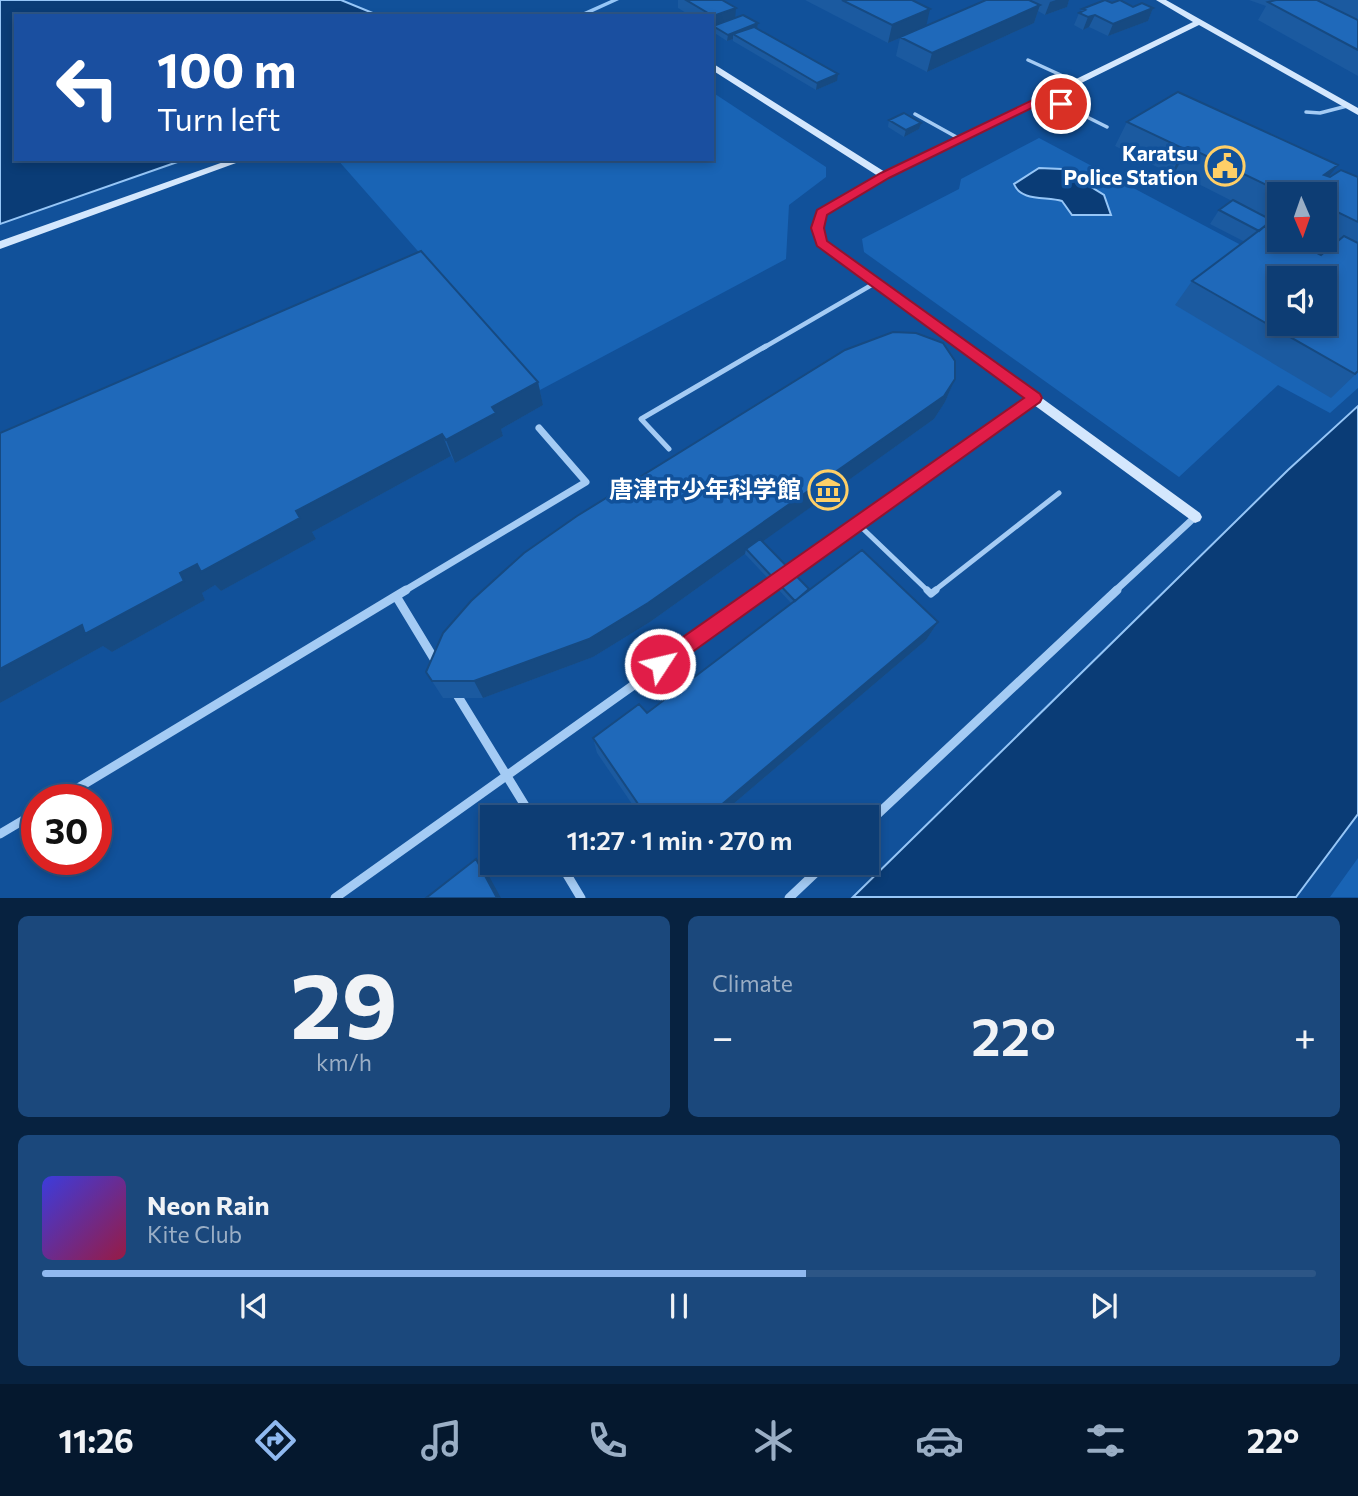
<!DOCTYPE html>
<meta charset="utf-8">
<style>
:root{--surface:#0d3d74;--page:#1b487c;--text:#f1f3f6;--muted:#9aaec5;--line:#2d5686;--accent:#90b9f0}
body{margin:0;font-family:Commissioner,"Noto Sans JP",sans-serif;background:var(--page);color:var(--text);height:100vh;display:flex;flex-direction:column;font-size:26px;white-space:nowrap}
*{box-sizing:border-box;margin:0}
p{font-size:23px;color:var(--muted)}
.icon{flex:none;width:38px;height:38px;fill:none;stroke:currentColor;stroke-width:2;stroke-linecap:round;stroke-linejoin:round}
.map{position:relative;height:898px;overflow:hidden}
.panel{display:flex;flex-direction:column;gap:18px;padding:18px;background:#072240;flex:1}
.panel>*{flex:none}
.guide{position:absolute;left:14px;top:14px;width:700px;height:147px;border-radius:0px;box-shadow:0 4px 10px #0003,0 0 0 2px var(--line);background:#1a4fa0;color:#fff;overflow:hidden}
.needle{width:46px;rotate:178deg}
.tools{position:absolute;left:1267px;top:182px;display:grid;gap:14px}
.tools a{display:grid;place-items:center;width:70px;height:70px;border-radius:0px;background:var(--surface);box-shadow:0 4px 10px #0003,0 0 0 2px var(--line);font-size:35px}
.speed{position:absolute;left:21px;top:784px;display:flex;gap:14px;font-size:35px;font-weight:700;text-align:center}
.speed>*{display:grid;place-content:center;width:91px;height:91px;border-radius:50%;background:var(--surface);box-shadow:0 4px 10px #0003,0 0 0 2px var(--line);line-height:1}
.speed .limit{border:10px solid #d22;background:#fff;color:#111}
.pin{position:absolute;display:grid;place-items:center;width:60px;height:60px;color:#fff;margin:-30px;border:4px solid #fff;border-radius:50%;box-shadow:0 2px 7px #0007}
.me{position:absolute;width:77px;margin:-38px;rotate:55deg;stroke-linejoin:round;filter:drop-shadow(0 0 5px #0008)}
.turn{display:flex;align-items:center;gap:24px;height:147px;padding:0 28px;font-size:32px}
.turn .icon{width:91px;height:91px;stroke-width:2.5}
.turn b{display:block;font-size:49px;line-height:60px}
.big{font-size:52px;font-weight:600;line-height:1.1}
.panel .card{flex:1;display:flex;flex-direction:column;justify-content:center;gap:10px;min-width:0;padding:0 24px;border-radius:10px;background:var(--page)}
.panel .dial{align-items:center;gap:0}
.dial b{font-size:91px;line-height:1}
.song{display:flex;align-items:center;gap:21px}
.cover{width:84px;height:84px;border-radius:10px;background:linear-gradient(135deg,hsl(240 70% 55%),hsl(340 70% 35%))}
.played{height:7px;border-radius:4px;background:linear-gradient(90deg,var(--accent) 60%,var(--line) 60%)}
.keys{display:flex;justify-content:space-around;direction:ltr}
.heat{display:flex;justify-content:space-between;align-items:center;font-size:38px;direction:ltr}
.panel .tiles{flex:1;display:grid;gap:18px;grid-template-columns:1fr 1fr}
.card:last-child{grid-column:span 2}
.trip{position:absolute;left:480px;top:805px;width:399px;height:70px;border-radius:0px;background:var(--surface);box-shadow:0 4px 10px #0003,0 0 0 2px var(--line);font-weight:600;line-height:70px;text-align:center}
.tab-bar{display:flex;height:112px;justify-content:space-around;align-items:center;background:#05182e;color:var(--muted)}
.tab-bar .icon{width:49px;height:49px}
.tab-bar .selected{color:var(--accent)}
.tab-bar b{font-size:32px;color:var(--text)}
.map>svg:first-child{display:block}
.green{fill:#1964b5;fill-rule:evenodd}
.water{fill:#0a3c76;stroke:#96c6f7;stroke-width:2}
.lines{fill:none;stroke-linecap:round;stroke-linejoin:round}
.stream{fill:#96c6f7;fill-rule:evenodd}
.lane-far3{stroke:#a4cbf4;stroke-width:3.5}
.lane-far2{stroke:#a4cbf4;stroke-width:4.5}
.lane-far1{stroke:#a4cbf4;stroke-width:5}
.lane{stroke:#a4cbf4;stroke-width:7}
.street-far1{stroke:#a4cbf4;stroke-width:7}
.street{stroke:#a4cbf4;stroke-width:9}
.secondary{fill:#d4e7fd;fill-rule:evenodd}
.wall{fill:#1b5aa0;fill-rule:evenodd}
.shaded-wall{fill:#164a82}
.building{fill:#1f69ba;stroke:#164a82;stroke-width:2;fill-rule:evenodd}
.route{fill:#e11d48;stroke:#92132f;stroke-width:2}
.labels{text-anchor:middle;stroke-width:7;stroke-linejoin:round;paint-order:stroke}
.far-poi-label{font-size:21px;font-weight:bold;fill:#fff;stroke:#11519a;text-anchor:end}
.poi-label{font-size:24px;font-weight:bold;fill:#fff;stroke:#11519a;text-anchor:end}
</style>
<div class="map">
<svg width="1358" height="898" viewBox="0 0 1358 898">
<rect width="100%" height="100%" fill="#11519a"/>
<path class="green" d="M712 92 826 167V177L789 205 786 259 540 390 337 159H712Z
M1039 138 1290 271 1319 252 1358 272V388L1330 413 1278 385 1179 477 864 252 862 239 959 189 961 179ZM1279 278H1325V324H1279Z
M1358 858V897H1330Z"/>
<path class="water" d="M0 0H341L380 16H16V159H186L0 224Z
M1039 168 1062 169 1104 195 1111 215H1072L1062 201C1047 196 1021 202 1014 184Z
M1358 406V814L1296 897H853L1288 470Z"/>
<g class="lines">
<path class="stream" d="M611 0H619L584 16H575Z"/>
<path class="lane-far3" d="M1028 60 1076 82
M1047 97 1107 127
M1306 112 1320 113 1347 106
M915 114 960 139"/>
<path class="lane-far2" d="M763 348 875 283"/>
<path class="lane-far1" d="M669 449 641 419 766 346
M858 524 928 591
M934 591 1059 493"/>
<path class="lane" d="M927 590 931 594 936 590"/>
<path class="street-far1" d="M404 591 586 482 539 428
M764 591 1035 398
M1115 591 1195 517"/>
<path class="street" d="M396 596 406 590
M454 690 532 817
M58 800 396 596 436 662
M866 825 1117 590
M0 834 37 812
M560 863 581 898
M335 898 767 590
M789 898 826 863"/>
<path class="secondary" d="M1156 0H1166L1358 108V115L1199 25 889 178 826 215 823 228 826 241 1200 513 1202 517 1200 521 1195 523 817 246 811 228 817 211 878 176 712 70V63L885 172 1193 22Z
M232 159H247L0 249V241Z"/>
</g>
<path class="wall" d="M678 0H722L735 18 758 23 757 29 837 81 816 90 733 41V39L727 41 713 32 712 16H691L678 8Z
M805 0H912L926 26 986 0H1069L1067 7 1045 15 1038 11 1034 23 927 72 896 56 900 38 888 43Z
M1249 0H1358V76L1258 20 1266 6Z
M1112 3 1153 8 1148 21 1108 36 1089 27 1083 30 1074 25 1079 13 1081 12 1082 9Z
M889 120 919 129 904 137 888 127Z
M1127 122 1329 177H1358V241L1357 242 1358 372 1331 398 1175 305 1192 281 1245 242 1210 224 1219 210 1232 201 1175 172 1171 174 1115 146ZM1279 194H1325V240H1324L1334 245 1321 255 1294 241 1295 240H1279L1270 219 1275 215 1279 217Z
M955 379 945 402 934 419 763 541 809 589 938 622 926 640 718 817H641L597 753 593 738 647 713 791 603 745 554 650 622 593 657 483 698H443L432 681Z
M538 382 543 405 501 429 503 436 455 463 451 456 312 532 316 539 221 591 215 585 202 593 205 600 112 652 103 646 0 703V433Z"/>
<path class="shaded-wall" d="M1056 0H1069L1067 7 1045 15 1050 2Z
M1040 5 1034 23 927 72 932 53Z
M736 8 735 20 713 26V29V16Z
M1153 8 1148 21 1108 36 1113 24Z
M930 9 926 27 888 43 892 25Z
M1095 15 1089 27 1083 30 1088 17Z
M758 23 757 30 733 34V39L727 41 728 35Z
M838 74 837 81 816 90 817 83Z
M921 123 919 129 904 137 906 130Z
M1188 147 1175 172 1171 174 1184 149Z
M1338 165 1319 189 1324 175Z
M1279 206V209L1275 215 1269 220Z
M955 379 945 402 934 419 748 552 746 549 745 554 650 622 593 657 483 698 474 681Z
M538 382 543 405 501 429 503 436 455 463 446 440 492 407Z
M442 434 451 456 312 532 316 539 221 591 215 585 202 593 205 600 112 652 103 646 0 703V669Z
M938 622 926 640 718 817H707Z
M476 859 484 867 501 898H497Z"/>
<path class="building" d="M686 0H722L736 8 713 16Z
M842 0H912L930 9 892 25Z
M986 0H1029L1040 5 932 53 900 37Z
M1105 0 1112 3 1120 0 1133 7 1142 3 1153 8 1113 24 1095 15 1088 17 1079 13 1085 10 1082 9Z
M1276 0H1317L1358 20V50L1268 2Z
M743 15 758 23 728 35 713 26Z
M754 27 838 74 817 83 733 34Z
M1178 92 1338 165 1324 175 1330 177 1341 170 1358 177V222L1325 206V194H1300L1293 191 1288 194H1285L1188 147 1184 149 1127 122Z
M904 113 921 123 906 130 889 120Z
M1233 200 1279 224V234L1265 226 1259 231 1219 210Z
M1265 226 1279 234V240H1291L1321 255 1344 236 1358 243V371L1355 374 1192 281ZM1279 278H1325V324H1279Z
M421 251 538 382 492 407 496 413 446 440 442 434 296 511 300 518 201 572 197 564 180 573 184 581 85 634 82 625 0 669V433Z
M893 332 916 333 943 343 955 361V379L944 396 648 603 589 639 474 681H432L426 672 443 633 471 601 524 553 577 516 845 350Z
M760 539 809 589 795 601 746 549Z
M862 550 938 622 707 817H647L593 738 639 704 647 713Z
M476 859 497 898H426Z"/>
<path class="route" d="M1043 95H1050L1067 104 1061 107 1046 101 889 178 827 215 824 228 827 241 1040 394 1042 398 1040 402 666 671 660 674 653 671 650 664 653 658 1024 398 817 246 811 228 817 210 881 173Z"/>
<defs>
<g id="civic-ring" transform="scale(2.0125)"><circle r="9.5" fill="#11519a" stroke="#ffcf67" stroke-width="1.5"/><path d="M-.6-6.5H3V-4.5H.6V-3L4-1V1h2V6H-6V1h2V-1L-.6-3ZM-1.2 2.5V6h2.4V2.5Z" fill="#ffcf67"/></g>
<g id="museum-ring" transform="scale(2.0125)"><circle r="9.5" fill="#11519a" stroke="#ffcf67" stroke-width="1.5"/><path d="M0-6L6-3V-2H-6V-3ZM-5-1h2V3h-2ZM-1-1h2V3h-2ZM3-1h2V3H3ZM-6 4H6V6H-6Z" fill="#ffcf67"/></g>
</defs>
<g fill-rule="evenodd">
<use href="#civic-ring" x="1225" y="166"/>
<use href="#museum-ring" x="828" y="490"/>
</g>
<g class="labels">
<g class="far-poi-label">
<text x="1198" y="161">Karatsu<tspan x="1198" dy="24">Police Station</tspan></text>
</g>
<g class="poi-label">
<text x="801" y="498">唐津市少年科学館</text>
</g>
</g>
</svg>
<div class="tools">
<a><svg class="needle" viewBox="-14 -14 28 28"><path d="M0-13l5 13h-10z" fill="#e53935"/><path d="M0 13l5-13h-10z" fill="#9aaec5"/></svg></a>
<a><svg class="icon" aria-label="sound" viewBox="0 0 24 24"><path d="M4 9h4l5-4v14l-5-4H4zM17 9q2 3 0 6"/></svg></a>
</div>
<div class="speed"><div class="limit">30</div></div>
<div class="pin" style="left:1061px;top:104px;background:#d93025"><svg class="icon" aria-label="arrive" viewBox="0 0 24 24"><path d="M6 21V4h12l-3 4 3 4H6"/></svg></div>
<svg class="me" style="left:660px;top:664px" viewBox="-20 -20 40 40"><circle r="17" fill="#e11d48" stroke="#fff" stroke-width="3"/><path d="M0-11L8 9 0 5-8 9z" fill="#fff"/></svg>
<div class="trip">11:27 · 1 min · 270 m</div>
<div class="guide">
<div class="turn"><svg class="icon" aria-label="left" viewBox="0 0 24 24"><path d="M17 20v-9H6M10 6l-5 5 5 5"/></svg><div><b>100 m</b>Turn left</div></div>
</div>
</div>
<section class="panel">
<div class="tiles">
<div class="card dial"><b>29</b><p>km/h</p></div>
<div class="card"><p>Climate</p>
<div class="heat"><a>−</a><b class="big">22°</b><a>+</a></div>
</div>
<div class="card">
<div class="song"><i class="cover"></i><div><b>Neon Rain</b><p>Kite Club</p></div></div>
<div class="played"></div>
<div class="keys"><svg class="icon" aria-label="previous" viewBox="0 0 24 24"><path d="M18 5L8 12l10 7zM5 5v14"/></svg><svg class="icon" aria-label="pause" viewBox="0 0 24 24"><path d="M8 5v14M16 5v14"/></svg><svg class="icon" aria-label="next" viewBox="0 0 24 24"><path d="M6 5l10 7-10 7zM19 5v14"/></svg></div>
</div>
</div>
</section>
<nav class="tab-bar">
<b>11:26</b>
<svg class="icon selected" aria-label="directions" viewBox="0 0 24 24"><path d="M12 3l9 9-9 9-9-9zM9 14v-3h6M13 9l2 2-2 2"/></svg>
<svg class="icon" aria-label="music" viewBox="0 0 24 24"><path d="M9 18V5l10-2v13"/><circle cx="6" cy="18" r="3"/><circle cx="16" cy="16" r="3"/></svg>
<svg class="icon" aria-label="phone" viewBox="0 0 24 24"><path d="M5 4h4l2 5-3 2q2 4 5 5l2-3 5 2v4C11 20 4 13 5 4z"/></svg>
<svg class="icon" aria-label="climate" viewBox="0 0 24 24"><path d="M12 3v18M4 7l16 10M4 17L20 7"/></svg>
<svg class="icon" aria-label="car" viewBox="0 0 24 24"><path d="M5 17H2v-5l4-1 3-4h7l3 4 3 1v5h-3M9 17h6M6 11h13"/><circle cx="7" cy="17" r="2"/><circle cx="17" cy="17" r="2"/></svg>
<svg class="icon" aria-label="filters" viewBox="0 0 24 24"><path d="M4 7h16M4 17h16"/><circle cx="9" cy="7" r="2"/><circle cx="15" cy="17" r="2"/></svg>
<b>22°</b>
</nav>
